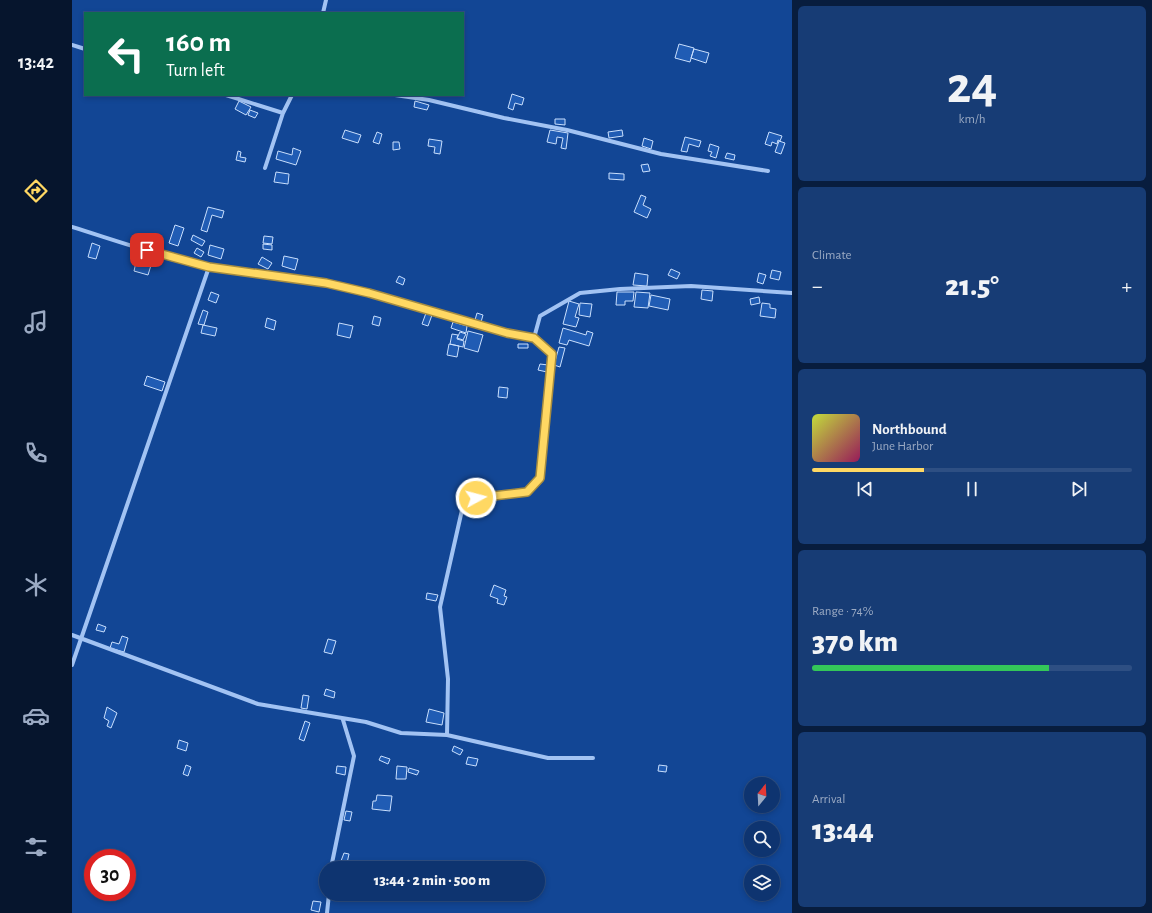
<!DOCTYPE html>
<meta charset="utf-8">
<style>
:root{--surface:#0e3470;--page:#173c75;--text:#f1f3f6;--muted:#9baac3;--line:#2e4f83;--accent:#ffd863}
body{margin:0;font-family:"Alegreya Sans",sans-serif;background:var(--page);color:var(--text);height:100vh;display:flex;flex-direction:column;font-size:15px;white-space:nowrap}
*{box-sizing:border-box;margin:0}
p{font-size:13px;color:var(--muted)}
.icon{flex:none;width:22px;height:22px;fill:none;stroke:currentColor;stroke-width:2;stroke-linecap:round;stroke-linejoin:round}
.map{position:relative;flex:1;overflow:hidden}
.panel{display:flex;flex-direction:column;gap:6px;padding:6px;background:#081d3e;width:360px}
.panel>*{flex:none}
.banner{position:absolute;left:12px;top:12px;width:380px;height:84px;border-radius:0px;box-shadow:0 2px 6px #0003,0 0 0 1px var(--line);background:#0b6e4f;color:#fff;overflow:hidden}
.needle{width:26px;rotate:18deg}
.buttons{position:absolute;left:672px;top:777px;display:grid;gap:8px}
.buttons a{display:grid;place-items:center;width:36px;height:36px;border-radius:50%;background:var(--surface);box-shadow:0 2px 6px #0003,0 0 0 1px var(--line);font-size:20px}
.speed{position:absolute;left:12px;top:849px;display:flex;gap:8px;font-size:20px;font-weight:700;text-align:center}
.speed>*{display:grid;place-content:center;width:52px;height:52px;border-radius:50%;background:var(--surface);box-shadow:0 2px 6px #0003,0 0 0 1px var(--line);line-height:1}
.speed .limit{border:6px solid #d22;background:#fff;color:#111}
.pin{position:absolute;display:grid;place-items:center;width:34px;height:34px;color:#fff;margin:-17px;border-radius:8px;box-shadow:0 2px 6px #0006}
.me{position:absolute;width:44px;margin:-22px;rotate:83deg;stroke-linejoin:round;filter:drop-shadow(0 0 3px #0008)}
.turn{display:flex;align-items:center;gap:14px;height:84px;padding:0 16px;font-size:18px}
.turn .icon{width:52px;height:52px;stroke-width:2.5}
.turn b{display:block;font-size:28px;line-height:34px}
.big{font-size:30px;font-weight:800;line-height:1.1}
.panel .tile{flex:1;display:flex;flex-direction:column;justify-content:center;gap:6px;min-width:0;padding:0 14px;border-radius:6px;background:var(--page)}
.panel .dial{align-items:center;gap:0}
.dial b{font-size:52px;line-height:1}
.song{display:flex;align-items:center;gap:12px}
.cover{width:48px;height:48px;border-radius:6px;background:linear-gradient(135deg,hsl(70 70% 55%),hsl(330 70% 35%))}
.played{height:4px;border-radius:2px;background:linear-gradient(90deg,var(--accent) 35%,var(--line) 35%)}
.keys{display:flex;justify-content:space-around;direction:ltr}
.heat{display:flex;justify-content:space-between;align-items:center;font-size:22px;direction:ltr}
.charge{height:6px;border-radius:3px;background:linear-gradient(90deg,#34c759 74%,var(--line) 0)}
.trip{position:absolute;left:247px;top:861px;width:226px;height:40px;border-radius:20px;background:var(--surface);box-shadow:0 2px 6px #0003,0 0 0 1px var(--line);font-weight:800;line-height:40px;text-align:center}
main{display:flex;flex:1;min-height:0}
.menu{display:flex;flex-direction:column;width:72px;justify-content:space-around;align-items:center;background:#06152d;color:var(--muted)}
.menu .icon{width:28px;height:28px}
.menu .active{color:var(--accent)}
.menu b{font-size:18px;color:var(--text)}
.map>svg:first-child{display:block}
.building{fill:#205cb4;stroke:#c9dffd}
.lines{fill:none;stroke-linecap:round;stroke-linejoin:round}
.street{stroke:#a2c3f3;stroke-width:4}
.route-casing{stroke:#a68c40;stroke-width:10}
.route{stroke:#ffd863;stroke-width:7}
</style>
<main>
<nav class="menu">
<b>13:42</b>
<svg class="icon active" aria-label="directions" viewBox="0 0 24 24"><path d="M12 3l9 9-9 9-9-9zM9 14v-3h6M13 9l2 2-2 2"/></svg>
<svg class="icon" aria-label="music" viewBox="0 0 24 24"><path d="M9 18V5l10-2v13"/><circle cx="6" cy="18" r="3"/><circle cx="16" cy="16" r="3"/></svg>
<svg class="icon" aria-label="phone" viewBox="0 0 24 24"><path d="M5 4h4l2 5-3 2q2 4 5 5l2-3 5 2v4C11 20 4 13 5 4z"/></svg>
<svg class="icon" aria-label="climate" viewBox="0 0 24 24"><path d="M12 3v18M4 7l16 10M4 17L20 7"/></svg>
<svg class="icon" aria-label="car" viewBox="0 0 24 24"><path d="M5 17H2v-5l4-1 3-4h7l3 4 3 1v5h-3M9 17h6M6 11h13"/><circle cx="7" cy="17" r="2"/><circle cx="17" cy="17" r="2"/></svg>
<svg class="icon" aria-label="filters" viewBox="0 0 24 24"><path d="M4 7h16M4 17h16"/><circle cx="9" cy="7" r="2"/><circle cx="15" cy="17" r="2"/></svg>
</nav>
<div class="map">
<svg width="720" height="913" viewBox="0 0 720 913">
<rect width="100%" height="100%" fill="#124695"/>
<path class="building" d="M607 44 622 48 618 62 603 58Z
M622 49 637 53 634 63 619 58Z
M440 94 452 98 450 105 443 103 441 110 436 108Z
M167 101 179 107 174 115 163 109Z
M343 101 357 105 355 110 342 107Z
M178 110 186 113 183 118 176 115Z
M483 119H493V125L483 124Z
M273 130 289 135 286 143 270 138Z
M478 130 496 133 494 149 489 148 491 138 485 137 484 144 475 142Z
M550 130 551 136 537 138 536 132Z
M305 132 310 134 307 144 301 142Z
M697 132 710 136 708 141 706 140 705 144 700 142 699 146 693 144Z
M613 137 629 141 627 147 617 144 615 152 609 151Z
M572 138 581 141 579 149 570 146Z
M357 139 370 141 368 154 362 153 363 147 356 146Z
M707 141 713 143 709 154 703 152Z
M321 142H327L328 149 321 150Z
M638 144 647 147 644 158 638 156 640 152 636 151Z
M221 148 229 151 224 165 204 159 206 151 220 155Z
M166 151 169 152 168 157 174 158 173 162 164 160Z
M655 153 663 155 662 160 653 158Z
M576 164 578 171 571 172 569 165Z
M204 172 217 174 216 184 202 182Z
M537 173 552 174V180L537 179Z
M569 195 574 197 571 205 579 209 575 218 562 212Z
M136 207 152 211 150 218 140 215 135 232 129 230Z
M103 225 112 228 106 246 97 243Z
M121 235 133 241 130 246 119 240Z
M192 236 201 237 200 244 191 243Z
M20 243 28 246 24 259 16 257Z
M191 244 200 245V250L191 249Z
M138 245 152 249 149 259 136 255Z
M125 248 132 252 129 257 122 253Z
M212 256 226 259 223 270 210 266Z
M190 257 200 263 196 269 186 264Z
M65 258 80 262 76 275 62 271Z
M599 269 608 273 605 279 596 275Z
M700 270 709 272 707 280 698 278Z
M563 273 576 275 575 286 561 285Z
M687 273 694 275 691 284 685 282Z
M327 276 333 279 331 285 324 282Z
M630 290 641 291 640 301 629 299Z
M139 292 147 295 144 303 136 300Z
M545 292H562L561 301H553V305H544Z
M564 292 578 293 576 308 562 307Z
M579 295 598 299 596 310 577 306Z
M687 297 688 303 679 305 678 299Z
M497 301 507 304 503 317 507 318 504 327 491 324Z
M508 303 520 304 518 317 507 315Z
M690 303 698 304V308L704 309 703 318 688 316Z
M131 310 136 312 132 325 126 324Z
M354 313 360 315 356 326 350 324Z
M405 313 411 315 409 322 403 320Z
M302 316 309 318 307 326 300 324Z
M195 318 204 321 202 330 193 327Z
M381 322 395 326 394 333 379 328Z
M267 323 281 326 278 338 265 335Z
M131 325 145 328 143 336 129 333Z
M491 328 514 335 515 331 521 333 517 346 497 340 495 345 487 343Z
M396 331 411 335 406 352 392 348Z
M388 332 394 334 391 340 385 338Z
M380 334 386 335 385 339 392 341 391 347 378 344Z
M377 344 387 346 385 357 375 355Z
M446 344H456V348H446Z
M487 347 493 348 488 367 482 365Z
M468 364 476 365 475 372 466 370Z
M75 376 93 382 90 391 72 385Z
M427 387 436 388 435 398 426 397Z
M422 585 434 590 432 596 435 597 432 605 425 603 426 599 418 596Z
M355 593 366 595 364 601 354 599Z
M26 624 34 627 32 632 24 630Z
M50 636 56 638 52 652 38 648 40 642 47 644Z
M256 639 264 641 260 654 252 652Z
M254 689 263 692 262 698 252 695Z
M231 695 237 696 235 709 229 708Z
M35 707 45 713 39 728 35 726 37 721 32 718Z
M357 709 372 713 370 725 354 722Z
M233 721 238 723 232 741 227 739Z
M107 740 116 743 114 751 105 748Z
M382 746 391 750 388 755 380 751Z
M309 756 318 759 316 764 307 760Z
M396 757 406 759 404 766 394 764Z
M114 765 119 767 116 776 111 774Z
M587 765 595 766 594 772 586 771Z
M265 766 274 767 273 775 264 773Z
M325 766 335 767 334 779H324Z
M337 768 347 771 345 775 336 772Z
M305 795 320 796 318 811 300 809 301 801H304Z
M274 811 280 812 278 821 272 820Z
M272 853 277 854 275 863 269 861Z
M241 901 249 902 247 912 239 910Z"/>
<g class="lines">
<path class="street" d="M251 13 254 0
M0 45 13 49
M154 95 211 113
M323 95 357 100 432 118 495 130 589 154 696 171
M193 168 211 113 220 95
M0 227C45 241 90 257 137 267 176 275 217 275 257 284 325 300 392 325 462 338
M0 635 186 704 294 722 329 733 375 735
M0 665 137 267
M521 758H476L375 735 376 679 368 607 390 510 404 497 455 492 468 478 480 354 462 338 468 316 508 293 548 289 619 286 720 293
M259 868 282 756 271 720
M255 913 257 894"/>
</g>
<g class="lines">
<g class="route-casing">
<path id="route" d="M75 250 137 267 254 283 297 293 435 333 462 338 480 354 468 478 455 492 404 498"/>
</g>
<use href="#route" class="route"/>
</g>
</svg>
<div class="buttons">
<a><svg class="needle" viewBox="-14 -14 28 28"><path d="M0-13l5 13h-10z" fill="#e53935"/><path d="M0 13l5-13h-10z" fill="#9baac3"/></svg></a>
<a><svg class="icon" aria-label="search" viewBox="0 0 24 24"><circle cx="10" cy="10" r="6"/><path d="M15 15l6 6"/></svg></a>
<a><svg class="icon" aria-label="layers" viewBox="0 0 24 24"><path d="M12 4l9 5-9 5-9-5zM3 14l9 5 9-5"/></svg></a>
</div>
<div class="speed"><div class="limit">30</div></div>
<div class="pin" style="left:75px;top:250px;background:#d93025"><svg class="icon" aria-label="arrive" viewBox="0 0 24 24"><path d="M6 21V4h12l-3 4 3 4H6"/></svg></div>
<svg class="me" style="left:404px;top:498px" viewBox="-20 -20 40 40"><circle r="17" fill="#ffd863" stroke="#fff" stroke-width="3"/><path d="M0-11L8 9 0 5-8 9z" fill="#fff"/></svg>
<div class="trip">13:44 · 2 min · 500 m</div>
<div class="banner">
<div class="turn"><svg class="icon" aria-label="left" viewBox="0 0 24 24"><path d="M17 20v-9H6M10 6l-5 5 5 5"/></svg><div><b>160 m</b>Turn left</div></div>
</div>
</div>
<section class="panel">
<div class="tile dial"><b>24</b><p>km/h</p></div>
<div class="tile"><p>Climate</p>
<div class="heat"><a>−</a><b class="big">21.5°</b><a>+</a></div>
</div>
<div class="tile">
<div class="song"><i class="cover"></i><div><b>Northbound</b><p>June Harbor</p></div></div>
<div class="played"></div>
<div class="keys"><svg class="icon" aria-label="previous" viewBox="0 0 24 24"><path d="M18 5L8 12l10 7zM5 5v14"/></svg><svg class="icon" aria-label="pause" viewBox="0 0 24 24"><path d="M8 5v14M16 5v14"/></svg><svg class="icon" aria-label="next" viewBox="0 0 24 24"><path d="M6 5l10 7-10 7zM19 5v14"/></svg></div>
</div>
<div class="tile"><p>Range · 74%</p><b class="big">370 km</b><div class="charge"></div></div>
<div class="tile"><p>Arrival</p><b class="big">13:44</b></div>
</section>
</main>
